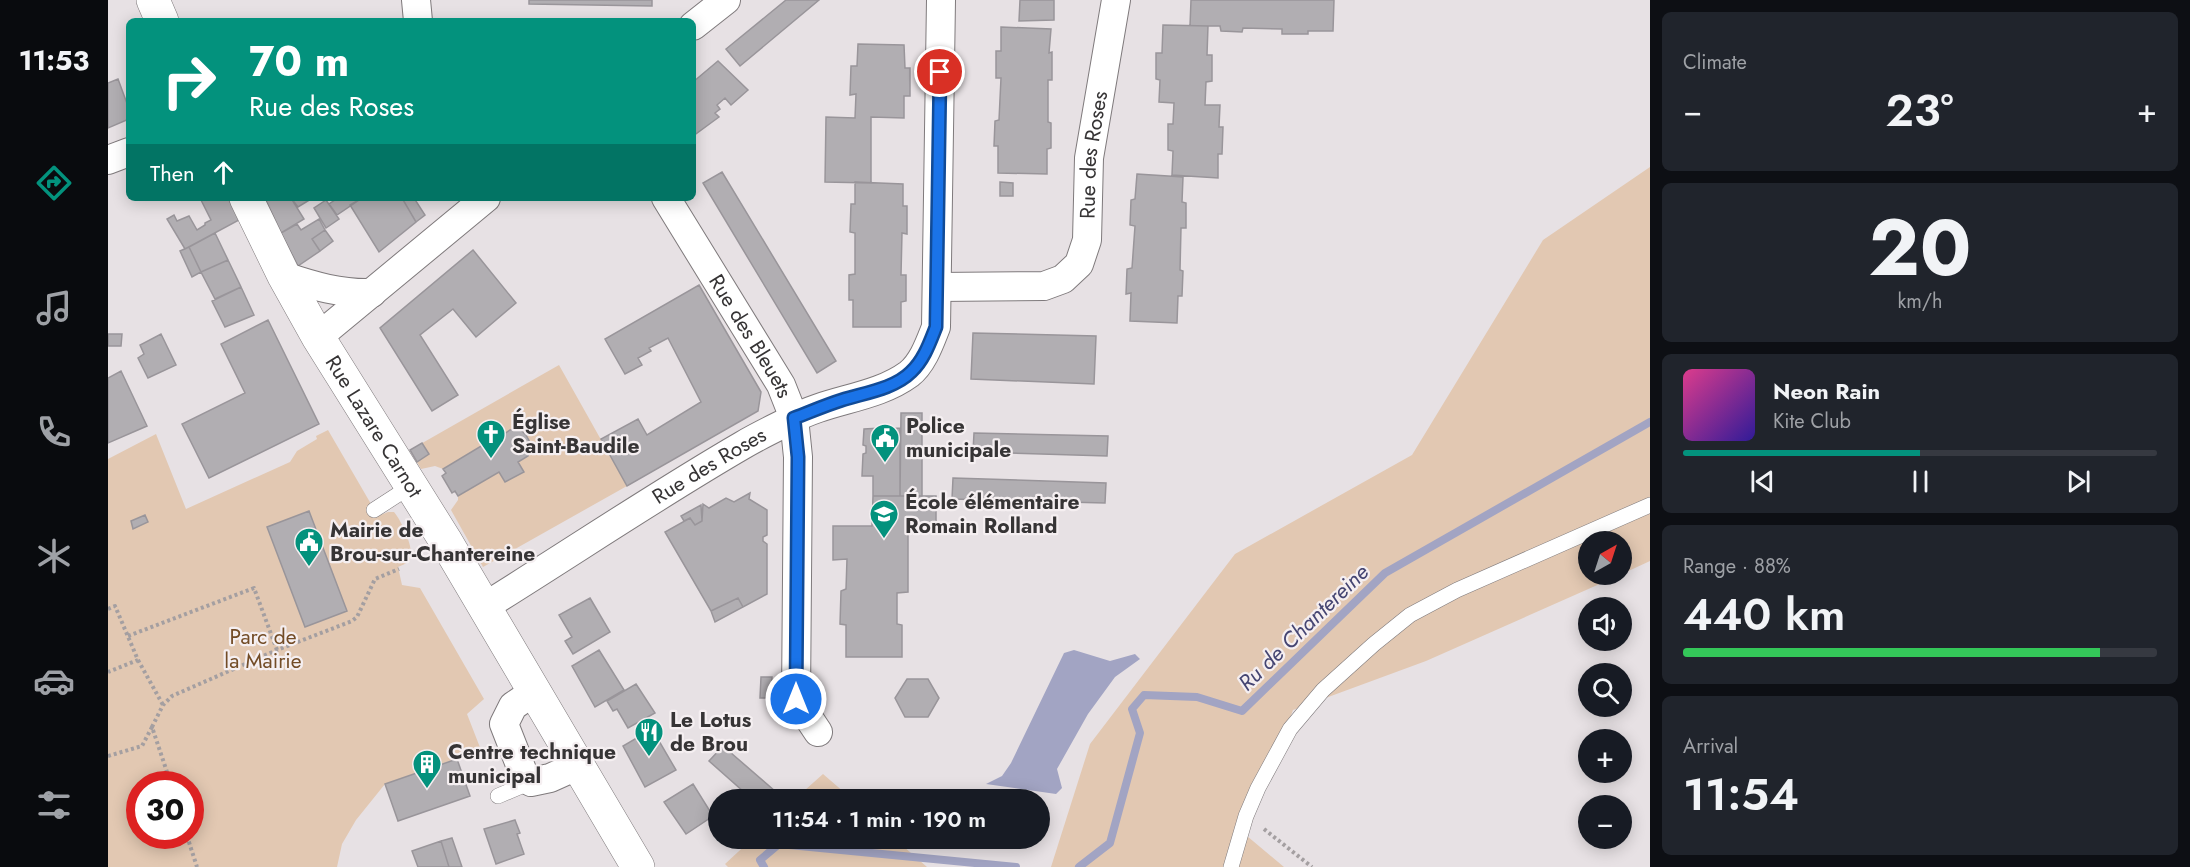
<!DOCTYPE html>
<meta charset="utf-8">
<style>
:root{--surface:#171b24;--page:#20242c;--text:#f1f3f6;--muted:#9ea1a6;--line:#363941;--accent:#03927d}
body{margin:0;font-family:Jost,sans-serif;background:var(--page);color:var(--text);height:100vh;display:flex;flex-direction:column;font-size:22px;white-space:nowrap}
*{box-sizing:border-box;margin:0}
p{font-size:20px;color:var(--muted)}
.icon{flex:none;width:33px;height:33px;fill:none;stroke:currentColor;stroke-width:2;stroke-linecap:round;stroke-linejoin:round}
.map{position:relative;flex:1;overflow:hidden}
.drawer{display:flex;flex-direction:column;gap:12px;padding:12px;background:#0d0f14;width:540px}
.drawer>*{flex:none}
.top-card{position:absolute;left:18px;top:18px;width:570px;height:183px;border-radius:9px;box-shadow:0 3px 15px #0003;background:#03927d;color:#fff;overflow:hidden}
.needle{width:39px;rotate:39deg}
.controls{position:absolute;left:1470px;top:531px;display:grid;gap:12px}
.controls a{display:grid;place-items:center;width:54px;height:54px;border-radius:50%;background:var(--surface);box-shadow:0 3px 15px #0003;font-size:30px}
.speed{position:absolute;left:18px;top:771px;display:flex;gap:12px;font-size:30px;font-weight:700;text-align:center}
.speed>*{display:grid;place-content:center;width:78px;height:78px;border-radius:50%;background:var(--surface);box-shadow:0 3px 15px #0003;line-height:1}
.speed .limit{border:9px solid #d22;background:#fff;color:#111}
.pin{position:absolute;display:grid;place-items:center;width:51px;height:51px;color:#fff;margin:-26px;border:3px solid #fff;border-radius:50%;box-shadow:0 2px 6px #0007}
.me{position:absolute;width:66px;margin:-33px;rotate:0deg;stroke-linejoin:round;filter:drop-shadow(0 0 4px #0008)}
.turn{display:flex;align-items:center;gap:21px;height:126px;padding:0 24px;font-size:27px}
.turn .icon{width:78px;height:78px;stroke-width:2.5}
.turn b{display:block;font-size:42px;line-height:51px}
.then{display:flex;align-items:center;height:57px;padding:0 24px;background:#0003;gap:12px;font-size:22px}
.big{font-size:45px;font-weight:600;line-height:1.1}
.drawer .tile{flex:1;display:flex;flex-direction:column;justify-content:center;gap:9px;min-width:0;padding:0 21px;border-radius:9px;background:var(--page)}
.drawer .dial{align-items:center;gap:0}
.dial b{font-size:78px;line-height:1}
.song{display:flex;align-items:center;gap:18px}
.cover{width:72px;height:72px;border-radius:9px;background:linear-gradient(135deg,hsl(330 70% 55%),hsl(250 70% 35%))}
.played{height:6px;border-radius:3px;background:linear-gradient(90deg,var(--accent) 50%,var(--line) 50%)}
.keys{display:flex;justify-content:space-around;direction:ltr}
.heat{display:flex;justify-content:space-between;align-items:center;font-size:33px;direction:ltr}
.charge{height:9px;border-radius:4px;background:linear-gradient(90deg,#34c759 88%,var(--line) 0)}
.trip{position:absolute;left:600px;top:789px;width:342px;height:60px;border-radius:30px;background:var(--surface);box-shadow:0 3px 15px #0003;font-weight:600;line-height:60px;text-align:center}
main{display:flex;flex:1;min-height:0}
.dock{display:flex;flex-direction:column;width:108px;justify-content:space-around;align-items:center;background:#090b0e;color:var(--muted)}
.dock .icon{width:42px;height:42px}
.dock .current{color:var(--accent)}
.dock b{font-size:27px;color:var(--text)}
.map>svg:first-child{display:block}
.green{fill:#e2c8b2;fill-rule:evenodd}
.water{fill:#a2a4c3}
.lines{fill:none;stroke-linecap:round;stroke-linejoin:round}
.stream{stroke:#a2a4c3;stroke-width:8}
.building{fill:#b1aeb2;stroke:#99959a;stroke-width:1.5}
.lane-casing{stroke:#7f7a7c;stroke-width:16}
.street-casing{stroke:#7f7a7c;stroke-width:30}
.secondary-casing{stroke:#7f7a7c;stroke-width:34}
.path{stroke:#a49fa1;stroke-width:4;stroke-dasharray:3 3;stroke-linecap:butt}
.lane{stroke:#fff;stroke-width:15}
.street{stroke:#fff;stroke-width:28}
.secondary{stroke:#fff;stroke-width:33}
.route-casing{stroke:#114b97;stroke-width:15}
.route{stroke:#1a73e8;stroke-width:10}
.labels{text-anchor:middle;stroke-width:4.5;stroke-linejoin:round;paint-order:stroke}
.street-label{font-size:21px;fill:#363435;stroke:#f5eff1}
.poi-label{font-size:21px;font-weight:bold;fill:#363435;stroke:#f5eff1;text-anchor:start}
.park-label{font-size:21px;fill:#734c26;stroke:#f5eff1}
.water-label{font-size:22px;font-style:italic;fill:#454572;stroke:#f5eff1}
</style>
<main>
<nav class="dock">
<b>11:53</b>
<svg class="icon current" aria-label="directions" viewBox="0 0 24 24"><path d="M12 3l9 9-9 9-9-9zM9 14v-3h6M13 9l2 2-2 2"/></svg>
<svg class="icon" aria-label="music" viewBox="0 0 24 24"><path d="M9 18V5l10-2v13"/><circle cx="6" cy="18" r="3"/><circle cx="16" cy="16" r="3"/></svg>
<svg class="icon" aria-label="phone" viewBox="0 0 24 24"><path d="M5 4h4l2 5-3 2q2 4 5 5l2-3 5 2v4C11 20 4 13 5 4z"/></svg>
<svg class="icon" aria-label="climate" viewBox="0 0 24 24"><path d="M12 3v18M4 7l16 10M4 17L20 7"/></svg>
<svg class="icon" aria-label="car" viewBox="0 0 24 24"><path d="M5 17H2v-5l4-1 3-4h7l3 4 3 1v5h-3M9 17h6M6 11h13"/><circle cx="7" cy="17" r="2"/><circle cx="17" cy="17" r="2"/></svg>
<svg class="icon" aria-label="filters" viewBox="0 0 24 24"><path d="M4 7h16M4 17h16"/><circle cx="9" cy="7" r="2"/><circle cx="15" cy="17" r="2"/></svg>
</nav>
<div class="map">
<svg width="1542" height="867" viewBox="0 0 1542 867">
<rect width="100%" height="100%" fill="#e7e1e4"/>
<path class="green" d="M1542 167V561L1514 574V542H1480V574L1512 575 1318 661 1185 710 1139 836 1176 867H943L982 744 1127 554 1304 455 1435 240Z
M451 365 519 486 375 567 343 510 350 500V496L391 472 397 482 415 472 410 462 420 456 424 446 418 435 412 429 402 430 396 434 389 424 370 435 375 445 335 469 327 466 313 469 302 450Z
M220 430 270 516 280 512H286C293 520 307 549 302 559 301 563 294 565 290 567L294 585 312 588 376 699 359 714 373 750 277 784 248 820 234 844 229 867H0V459L48 434 78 509 182 462 189 451 209 439 208 436ZM32 784H82V836H32Z
M715 774 744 799H687Z
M787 839 819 867H620L617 864 644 839Z"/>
<path class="water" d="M966 650 1002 661 1027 654 1032 659 1007 677 980 714 949 769 954 788 948 794 878 784 894 776 903 763 956 653Z"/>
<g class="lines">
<path class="stream" d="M656 867 652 860 671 844 908 867
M971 867 1002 843 1032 733 1024 709 1036 695 1089 697 1134 711 1277 573 1542 422"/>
</g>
<path class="building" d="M421 0H544V6L421 4Z
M678 0H711L632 66 618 49Z
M912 0H946V20L911 21Z
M1083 0H1226L1225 31H1200V34H1174V29L1135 28 1134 32 1113 31 1112 26H1082Z
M1055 25 1100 26 1099 55H1104V81L1098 82 1097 105H1112L1111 127H1115L1114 154H1110V178L1064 175 1065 151 1060 150V124H1065L1066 103 1051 102 1052 80 1048 79V53H1054Z
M893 27 943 29 941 53 944 52V80H940V122L943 123V148L939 149V174L890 173V146H886L887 121 891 120 893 78H888V51H893Z
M750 44 796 45 797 68H802V96H796V118L763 117V183L717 182 718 117 747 118 748 94 742 95 743 66H749Z
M610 61 640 90 623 105 617 98 609 105 612 109 607 113 611 117 585 136V82Z
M10 79 21 109V119L0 128V83Z
M614 172 728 361 709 373 595 183Z
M1029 174 1075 177 1074 202 1078 203V228H1073L1072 270 1075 271 1074 296H1070L1069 323 1022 321 1023 293 1018 294 1019 269 1024 268 1027 226 1022 225 1023 200 1027 199Z
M747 182 795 184V206H799V234L794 233 793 275H798V301L793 302V327H745V300H741V275L747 274V233L742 232 743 204H747Z
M892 182 905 183V196H892Z
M92 198H120L131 220 77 249 59 219 66 215 69 221 81 216 89 230 97 225V223L103 220Z
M157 198H183L196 219 173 233Z
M183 198H203V199L190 207Z
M230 198H254L229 215 221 204Z
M254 198H294L308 222 271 252 242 205Z
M294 198H306L317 215 308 222Z
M218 200 231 219 218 228 206 208Z
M211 219 217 230 204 239 212 251 190 266 173 233 189 224 193 230Z
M217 230 225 241 212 251 204 239Z
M107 233 120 260 93 272 81 247Z
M81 247 93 272 84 277 72 251Z
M365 250 408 303 368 337 345 309 312 335 350 395 324 411 272 328Z
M120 260 133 287 107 299 93 272Z
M591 285 653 392 650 411 519 486 493 439 530 419 539 435 593 402 560 338 541 348 543 351 530 358 534 365 517 374 497 339Z
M133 287 146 315 117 327 104 301Z
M160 320 211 424 101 478 74 424 137 393 113 344Z
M865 333 988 336 986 384 863 379Z
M0 334H14L13 346H0Z
M53 334 68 365 40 378 30 358 36 354 32 345Z
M13 371 39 426 0 443V378Z
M793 413H814V496H792Z
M390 424 396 434 402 430 412 429 418 435 424 446 420 456 410 462 416 472 397 482 391 472 350 496 347 491 344 493 334 476 338 473 335 469 375 445 369 435Z
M773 428V435L780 436V429L792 428V496H765V476H754L755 454 758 453V446L755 445 756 429Z
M866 433 1000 436 999 456 865 452Z
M314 443 321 454 309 462 302 450Z
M845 478 998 483 997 503 844 499Z
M642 493 641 499 659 510V535L655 537V541L659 544V594L635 607 630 598 603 611 557 532 582 518 587 525 594 521 595 504 601 508 618 498 626 502Z
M765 496H828V526L800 527V592L789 593V624L794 625V657H738V625L732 624 733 591 738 589 739 559 725 560V526H764Z
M593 505 594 521 587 525 582 518 576 521 573 516Z
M201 511 239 611 197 627 159 527Z
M37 515 40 522 25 529 23 521Z
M482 598 502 632 465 654 457 641 464 637 451 615Z
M630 598 635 607 607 622 603 611Z
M491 650 516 690 487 707 464 666Z
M653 677H664L663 698H652Z
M799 679H820L831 698 820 717H797L787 698Z
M528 684 547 713 520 728 509 709 505 711 499 701Z
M544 729 568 770 537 787 515 746Z
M615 746 675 798 645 800 601 761Z
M349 759 362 796 290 821 277 784Z
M585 784 605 816 578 834 556 802Z
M407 820 412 833 409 834 416 854 388 864 376 829Z
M344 838 354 867H341L333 841Z
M333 841 341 867H310L304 851Z"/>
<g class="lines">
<g class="lane-casing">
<path id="lane" d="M266 510 303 486
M390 796 423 782
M1123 867 1138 816 1150 788 1182 729 1215 690 1266 644 1302 615 1349 590 1542 505"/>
</g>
<g class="street-casing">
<g id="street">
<path d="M308 0 310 21"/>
<path d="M585 26 618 0"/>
<path d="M0 160 21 152"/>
<path id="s1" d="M558 198 673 385 686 418 690 457 688 699 710 732"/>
<path d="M176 276C205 286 233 294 264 293"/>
<path id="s2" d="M829 287 936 286 955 279 971 264 979 240 981 158 1008 0"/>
<path d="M210 337 378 198"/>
<path id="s3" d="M376 607C463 553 547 496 635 445 650 436 667 428 683 420 720 399 767 399 801 374 815 363 822 342 828 327L833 0"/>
<path d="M427 691 405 706 396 724 416 775 423 782 442 778 471 765"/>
</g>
</g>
<g class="secondary-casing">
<g id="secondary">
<path d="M45 0 54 21"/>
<path id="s4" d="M138 198 176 276 210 337 337 540 530 867"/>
</g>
</g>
<path class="path" d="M0 609 7 606 30 660 0 672
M20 636 146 588 169 650
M30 660 55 705
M0 756 34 746 44 727
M63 784 44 727 55 705 64 696 169 650 244 621 249 617 267 579 291 569
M1156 829 1204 867
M79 836 89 867"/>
<use href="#lane" class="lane"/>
<use href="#street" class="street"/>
<use href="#secondary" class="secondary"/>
</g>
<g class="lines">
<g class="route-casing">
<path id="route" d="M688 699 690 457 686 418C702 412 718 405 734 400 756 393 786 389 803 372 816 360 822 342 828 327L832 72"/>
</g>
<use href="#route" class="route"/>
</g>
<defs>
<g id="church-pin" transform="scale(1.5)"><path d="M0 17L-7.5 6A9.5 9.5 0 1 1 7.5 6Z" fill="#03927d" stroke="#f5eff1"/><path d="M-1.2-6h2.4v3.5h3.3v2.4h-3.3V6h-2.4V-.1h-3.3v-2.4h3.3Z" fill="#fff"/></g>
<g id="civic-pin" transform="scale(1.5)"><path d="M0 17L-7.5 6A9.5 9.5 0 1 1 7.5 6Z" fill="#03927d" stroke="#f5eff1"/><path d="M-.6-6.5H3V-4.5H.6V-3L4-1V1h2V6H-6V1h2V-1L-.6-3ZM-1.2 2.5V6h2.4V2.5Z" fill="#fff"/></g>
<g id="school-pin" transform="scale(1.5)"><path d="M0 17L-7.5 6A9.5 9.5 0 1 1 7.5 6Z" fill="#03927d" stroke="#f5eff1"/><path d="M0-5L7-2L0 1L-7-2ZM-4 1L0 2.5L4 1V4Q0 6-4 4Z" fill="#fff"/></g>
<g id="restaurant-pin" transform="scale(1.5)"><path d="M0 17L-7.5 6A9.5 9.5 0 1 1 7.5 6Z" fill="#03927d" stroke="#f5eff1"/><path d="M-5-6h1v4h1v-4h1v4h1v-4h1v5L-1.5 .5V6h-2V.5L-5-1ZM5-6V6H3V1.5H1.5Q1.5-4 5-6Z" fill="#fff"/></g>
<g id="building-pin" transform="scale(1.5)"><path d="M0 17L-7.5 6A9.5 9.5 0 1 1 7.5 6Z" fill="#03927d" stroke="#f5eff1"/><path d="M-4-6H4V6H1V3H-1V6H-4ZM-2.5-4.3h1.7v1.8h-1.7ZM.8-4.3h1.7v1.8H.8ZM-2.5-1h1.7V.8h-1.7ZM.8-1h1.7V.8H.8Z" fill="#fff"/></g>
</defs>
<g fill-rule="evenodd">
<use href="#church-pin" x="383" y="434"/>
<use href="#civic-pin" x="777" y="438"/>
<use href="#school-pin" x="776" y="514"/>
<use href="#civic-pin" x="201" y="542"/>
<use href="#restaurant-pin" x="541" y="732"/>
<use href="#building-pin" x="319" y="764"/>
</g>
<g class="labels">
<g class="street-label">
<text dy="7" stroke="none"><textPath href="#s2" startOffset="260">Rue des Roses</textPath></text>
<text dy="7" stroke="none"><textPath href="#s1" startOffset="162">Rue des Bleuets</textPath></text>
<text dy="7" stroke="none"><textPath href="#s4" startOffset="262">Rue Lazare Carnot</textPath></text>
<text dy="7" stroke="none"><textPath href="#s3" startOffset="266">Rue des Roses</textPath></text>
</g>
<g class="poi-label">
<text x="404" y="429">Église<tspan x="404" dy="24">Saint-Baudile</tspan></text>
<text x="798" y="433">Police<tspan x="798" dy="24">municipale</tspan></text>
<text x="797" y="509">École élémentaire<tspan x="797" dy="24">Romain Rolland</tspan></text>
<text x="222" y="537">Mairie de<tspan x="222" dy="24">Brou-sur-Chantereine</tspan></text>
<text x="562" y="727">Le Lotus<tspan x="562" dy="24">de Brou</tspan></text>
<text x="340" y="759">Centre technique<tspan x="340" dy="24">municipal</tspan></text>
</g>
<g class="park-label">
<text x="155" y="644">Parc de<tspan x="155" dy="24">la Mairie</tspan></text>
</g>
<g class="water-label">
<text transform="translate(1195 627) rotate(-44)" y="8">Ru de Chantereine</text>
</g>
</g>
</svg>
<div class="controls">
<a><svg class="needle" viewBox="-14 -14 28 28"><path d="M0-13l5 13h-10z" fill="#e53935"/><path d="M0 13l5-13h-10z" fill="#9ea1a6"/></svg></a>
<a><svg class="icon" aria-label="sound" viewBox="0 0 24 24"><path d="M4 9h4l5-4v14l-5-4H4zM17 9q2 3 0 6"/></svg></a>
<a><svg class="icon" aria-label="search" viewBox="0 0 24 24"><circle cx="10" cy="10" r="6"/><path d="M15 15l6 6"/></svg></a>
<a>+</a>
<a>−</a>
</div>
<div class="speed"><div class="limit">30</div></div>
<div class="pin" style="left:832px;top:72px;background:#d93025"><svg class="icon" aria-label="arrive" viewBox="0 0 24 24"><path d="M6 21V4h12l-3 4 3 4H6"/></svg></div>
<svg class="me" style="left:688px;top:699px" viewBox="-20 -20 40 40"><circle r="17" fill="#1a73e8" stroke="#fff" stroke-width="3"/><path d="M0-11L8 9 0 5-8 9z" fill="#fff"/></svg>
<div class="trip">11:54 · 1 min · 190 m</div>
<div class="top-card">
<div class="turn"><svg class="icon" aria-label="right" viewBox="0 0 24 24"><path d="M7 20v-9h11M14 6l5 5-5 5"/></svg><div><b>70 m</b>Rue des Roses</div></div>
<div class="then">Then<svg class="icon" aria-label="ahead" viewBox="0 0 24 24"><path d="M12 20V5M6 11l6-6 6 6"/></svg></div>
</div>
</div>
<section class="drawer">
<div class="tile"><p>Climate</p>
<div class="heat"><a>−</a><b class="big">23°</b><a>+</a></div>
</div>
<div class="tile dial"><b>20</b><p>km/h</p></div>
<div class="tile">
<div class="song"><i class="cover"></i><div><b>Neon Rain</b><p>Kite Club</p></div></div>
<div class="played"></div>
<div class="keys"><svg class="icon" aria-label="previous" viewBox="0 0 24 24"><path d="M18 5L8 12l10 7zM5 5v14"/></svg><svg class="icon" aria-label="pause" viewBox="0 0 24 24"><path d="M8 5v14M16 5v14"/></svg><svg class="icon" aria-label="next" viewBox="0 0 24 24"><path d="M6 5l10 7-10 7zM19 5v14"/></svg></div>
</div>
<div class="tile"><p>Range · 88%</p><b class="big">440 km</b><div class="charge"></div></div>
<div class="tile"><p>Arrival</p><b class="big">11:54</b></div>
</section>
</main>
